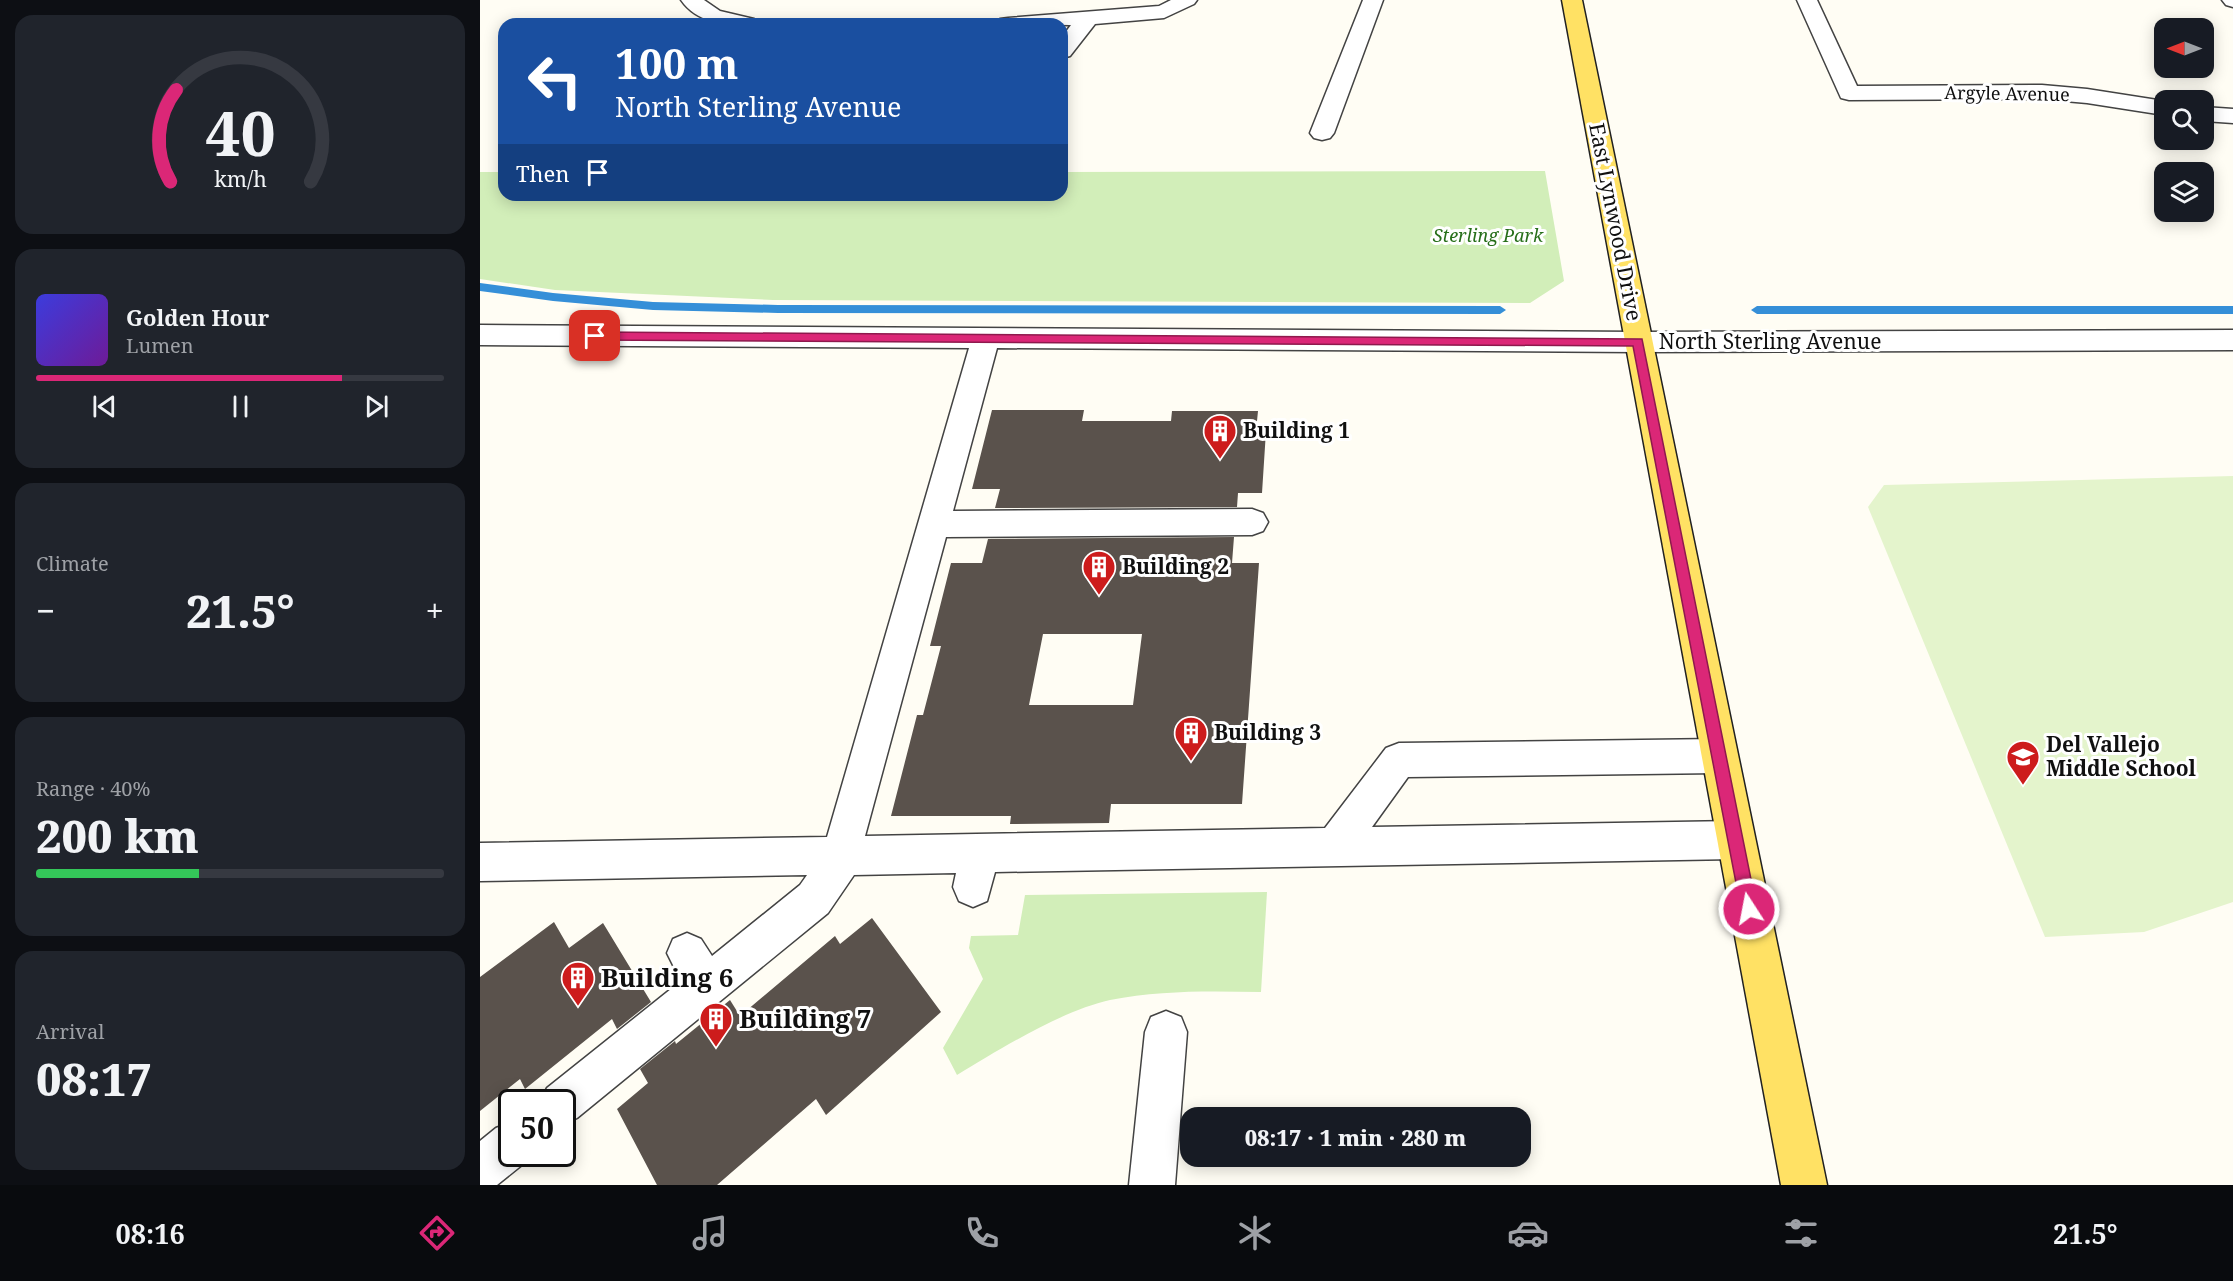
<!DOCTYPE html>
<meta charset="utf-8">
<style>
:root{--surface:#171b24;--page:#20242c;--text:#f1f3f6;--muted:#9ea1a6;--line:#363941;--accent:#db2777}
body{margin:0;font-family:"Noto Serif",serif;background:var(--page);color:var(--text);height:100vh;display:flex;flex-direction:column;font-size:22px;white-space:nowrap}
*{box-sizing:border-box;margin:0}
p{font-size:20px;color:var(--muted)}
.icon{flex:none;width:33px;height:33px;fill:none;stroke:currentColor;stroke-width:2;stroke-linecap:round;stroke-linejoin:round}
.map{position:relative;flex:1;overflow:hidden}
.drawer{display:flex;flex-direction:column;gap:15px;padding:15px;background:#0d0f14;width:480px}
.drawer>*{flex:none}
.guide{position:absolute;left:18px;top:18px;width:570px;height:183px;border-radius:18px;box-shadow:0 3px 15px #0003;background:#1a4fa0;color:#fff;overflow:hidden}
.needle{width:39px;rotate:270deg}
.buttons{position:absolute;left:1674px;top:18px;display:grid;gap:12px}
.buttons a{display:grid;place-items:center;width:60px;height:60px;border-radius:12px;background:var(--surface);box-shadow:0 3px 15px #0003;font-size:30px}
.speed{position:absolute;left:18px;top:1089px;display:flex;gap:12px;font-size:30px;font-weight:700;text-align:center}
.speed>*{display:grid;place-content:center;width:78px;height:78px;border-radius:50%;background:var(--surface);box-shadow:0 3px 15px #0003;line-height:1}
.speed .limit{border:3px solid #111;border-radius:9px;background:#fff;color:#111}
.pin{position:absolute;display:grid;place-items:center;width:51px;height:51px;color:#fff;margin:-26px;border-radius:12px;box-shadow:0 3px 9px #0006}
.me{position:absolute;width:66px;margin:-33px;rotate:349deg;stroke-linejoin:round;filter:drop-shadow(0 0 4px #0008)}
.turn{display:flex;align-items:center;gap:21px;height:126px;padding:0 18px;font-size:27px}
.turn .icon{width:78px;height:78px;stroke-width:2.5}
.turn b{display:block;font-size:42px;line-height:51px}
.then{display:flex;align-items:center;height:57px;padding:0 18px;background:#0003;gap:12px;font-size:22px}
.big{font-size:45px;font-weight:800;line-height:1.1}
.drawer .card{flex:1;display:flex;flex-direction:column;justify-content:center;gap:9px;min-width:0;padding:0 21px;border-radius:18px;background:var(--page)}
.drawer .dial{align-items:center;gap:0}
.dial svg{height:156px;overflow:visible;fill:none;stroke:var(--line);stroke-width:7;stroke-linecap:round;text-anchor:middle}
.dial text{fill:var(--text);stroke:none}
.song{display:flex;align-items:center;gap:18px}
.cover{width:72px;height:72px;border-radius:9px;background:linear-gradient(135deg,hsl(240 70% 55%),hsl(280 70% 35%))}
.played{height:6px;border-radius:3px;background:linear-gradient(90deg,var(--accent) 75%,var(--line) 75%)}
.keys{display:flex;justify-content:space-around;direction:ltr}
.heat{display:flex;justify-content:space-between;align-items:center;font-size:33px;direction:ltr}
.charge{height:9px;border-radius:4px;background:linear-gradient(90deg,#34c759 40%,var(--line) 0)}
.trip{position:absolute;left:700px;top:1107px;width:351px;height:60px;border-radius:18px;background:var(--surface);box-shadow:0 3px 15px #0003;font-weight:800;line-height:60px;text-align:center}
.menu{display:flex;height:96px;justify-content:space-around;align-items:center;background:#090b0e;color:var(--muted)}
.menu .icon{width:42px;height:42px}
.menu .active{color:var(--accent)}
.menu b{font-size:27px;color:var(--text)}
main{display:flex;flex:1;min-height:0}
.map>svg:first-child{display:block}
.green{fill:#d2eeb9}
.pitch{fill:#e4f4cc}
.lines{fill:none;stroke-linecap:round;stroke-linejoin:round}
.stream{fill:#358fd8;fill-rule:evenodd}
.building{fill:#5a524c;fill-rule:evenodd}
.minor-casing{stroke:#434343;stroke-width:3}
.major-casing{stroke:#212121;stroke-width:3}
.minor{fill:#fff;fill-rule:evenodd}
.major{fill:#ffe164;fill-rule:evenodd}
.route{fill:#db2777;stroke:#8e194d;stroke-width:1.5}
.labels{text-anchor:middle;stroke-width:6;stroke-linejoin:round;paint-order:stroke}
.far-street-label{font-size:18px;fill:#101010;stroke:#fff}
.far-park-label{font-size:18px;font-style:italic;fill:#276f1a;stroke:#fff}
.street-label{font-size:21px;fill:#101010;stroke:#fff}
.poi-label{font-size:21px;font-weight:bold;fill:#101010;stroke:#fff;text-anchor:start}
.near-poi-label{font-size:26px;font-weight:bold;fill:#101010;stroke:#fff;text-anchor:start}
</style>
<main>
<section class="drawer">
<div class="card dial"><svg viewBox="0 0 100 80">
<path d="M14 69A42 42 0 1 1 86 69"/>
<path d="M14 69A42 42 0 0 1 17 22" stroke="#db2777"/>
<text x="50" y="56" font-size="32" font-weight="700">40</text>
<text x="50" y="72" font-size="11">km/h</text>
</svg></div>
<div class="card">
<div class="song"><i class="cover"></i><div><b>Golden Hour</b><p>Lumen</p></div></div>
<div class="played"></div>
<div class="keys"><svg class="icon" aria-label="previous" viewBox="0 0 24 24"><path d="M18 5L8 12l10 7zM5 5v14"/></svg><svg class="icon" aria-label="pause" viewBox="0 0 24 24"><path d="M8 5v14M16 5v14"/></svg><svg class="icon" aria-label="next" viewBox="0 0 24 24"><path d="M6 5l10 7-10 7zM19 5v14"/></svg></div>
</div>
<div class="card"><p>Climate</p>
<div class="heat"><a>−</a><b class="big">21.5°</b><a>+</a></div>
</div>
<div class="card"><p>Range · 40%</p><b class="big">200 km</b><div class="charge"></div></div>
<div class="card"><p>Arrival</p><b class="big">08:17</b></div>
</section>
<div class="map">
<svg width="1753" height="1185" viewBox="0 0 1753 1185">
<rect width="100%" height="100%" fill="#fffdf4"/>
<path class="green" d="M1065 171 1084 281 1050 303 293 300 75 290 0 279V172H24V195H582V172Z
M787 892 781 992C730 991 680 990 630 1000 581 1011 520 1049 477 1075L463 1048 503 979 489 948 491 936 538 935 545 895Z"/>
<path class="pitch" d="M1753 476V902L1664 932 1565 937 1388 507 1404 485Z"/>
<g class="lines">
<path class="stream" d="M0 283 73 293 173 302 298 305 1020 306 1026 310 1020 314 298 313 173 310 73 301 0 291Z
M1277 306H1753V314H1277L1271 310Z"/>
</g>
<path class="building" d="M512 410H604L602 421H691L692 411H778L776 431H786L782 493H758L757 507 515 508 520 489H492Z
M754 537 752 563H779L762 804H631L629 823 530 824 531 816H411L437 715H443L461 646H450L471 563H502L508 539ZM563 634H662L653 705H549Z
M392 918 461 1012 346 1115 336 1099 237 1185H177L137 1109 168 1083 160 1069 195 1041 196 1044 250 1000 260 1016 355 936 360 944Z
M74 922 89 948 123 923 171 1002 137 1029 132 1019 45 1089 40 1079 0 1111V977Z"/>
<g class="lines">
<g class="minor-casing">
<path id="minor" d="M201 0H224L240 11 274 19 277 24C249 24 219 26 201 0Z
M691 0H717L714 4 684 18 615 24 590 56 582 58V37L591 25 517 24 520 19 528 18 679 6Z
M883 0H903L854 133 850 138 842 140 834 138 830 133Z
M1317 0H1337L1377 86 1562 85 1607 89 1684 101V115L1607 103 1562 99 1369 100 1361 98Z
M1742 0H1753V7L1746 5Z
M1724 107 1753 109V123L1724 121Z
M0 325 1158 332 1753 330V350L1158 352 517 348 473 511 772 509 783 513 788 522 783 531 772 535 466 537 385 836 845 828 906 748 919 743 1239 739 1252 744 1257 756 1252 768 1239 773 928 777 892 827 1255 821 1268 827 1274 840 1268 853 1255 859 515 872 507 901 493 907 479 901 473 887 476 873 374 875 348 913 97 1118 82 1125V1102H60L67 1088 201 981 187 953 193 939 207 933 221 939 232 956 320 885 327 875 0 881V843L347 837 489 348 0 345Z
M686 1011 701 1017 707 1032 695 1185H649L665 1032 671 1017Z
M32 1122V1154H50L48 1160 17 1185H0V1141L16 1128Z"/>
</g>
<g class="major-casing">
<path id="major" d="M1082 0H1102L1347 1185H1301Z"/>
</g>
<use href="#minor" class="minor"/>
<use href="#major" class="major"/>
</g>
<path class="route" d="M115 332 1162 339 1277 909 1275 915 1269 917 1263 915 1261 909 1153 346 115 340 109 336Z"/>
<defs>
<g id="building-pin" transform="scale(1.725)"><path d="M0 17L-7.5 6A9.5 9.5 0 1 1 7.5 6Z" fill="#cd1c1c" stroke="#fff"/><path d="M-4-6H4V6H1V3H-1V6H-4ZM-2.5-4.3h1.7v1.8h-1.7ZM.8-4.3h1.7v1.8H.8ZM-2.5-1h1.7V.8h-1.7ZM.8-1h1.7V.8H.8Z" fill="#fff"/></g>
<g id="school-pin" transform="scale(1.725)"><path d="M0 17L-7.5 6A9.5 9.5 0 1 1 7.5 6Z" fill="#cd1c1c" stroke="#fff"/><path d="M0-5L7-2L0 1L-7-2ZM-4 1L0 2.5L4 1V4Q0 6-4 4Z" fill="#fff"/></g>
</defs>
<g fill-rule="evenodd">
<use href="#building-pin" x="740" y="431"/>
<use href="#building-pin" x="619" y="567"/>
<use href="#building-pin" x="711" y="733"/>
<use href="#school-pin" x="1543" y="757"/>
<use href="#building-pin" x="98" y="978"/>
<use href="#building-pin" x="236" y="1019"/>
</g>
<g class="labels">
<g class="far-street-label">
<text transform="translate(1527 94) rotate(1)" y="6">Argyle Avenue</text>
</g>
<g class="far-park-label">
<text x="1008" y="242">Sterling Park</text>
</g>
<g class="street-label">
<text transform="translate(1135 222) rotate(79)" y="7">East Lynwood Drive</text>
<text x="1290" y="349">North Sterling Avenue</text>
</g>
<g class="poi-label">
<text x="763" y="438">Building 1</text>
<text x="642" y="574">Building 2</text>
<text x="734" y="740">Building 3</text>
<text x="1566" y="752">Del Vallejo<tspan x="1566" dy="24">Middle School</tspan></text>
</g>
<g class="near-poi-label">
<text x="121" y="987">Building 6</text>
<text x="259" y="1028">Building 7</text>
</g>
</g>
</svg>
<div class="buttons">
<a><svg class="needle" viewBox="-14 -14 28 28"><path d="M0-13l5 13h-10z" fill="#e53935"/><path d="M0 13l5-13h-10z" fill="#9ea1a6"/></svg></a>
<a><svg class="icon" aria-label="search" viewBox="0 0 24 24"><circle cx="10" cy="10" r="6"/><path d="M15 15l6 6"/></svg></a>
<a><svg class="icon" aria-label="layers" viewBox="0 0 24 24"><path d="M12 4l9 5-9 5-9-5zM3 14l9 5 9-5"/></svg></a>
</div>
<div class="speed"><div class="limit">50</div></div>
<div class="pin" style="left:115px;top:336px;background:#d93025"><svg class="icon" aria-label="arrive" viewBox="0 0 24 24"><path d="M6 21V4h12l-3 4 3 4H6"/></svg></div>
<svg class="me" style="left:1269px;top:909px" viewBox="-20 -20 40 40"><circle r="17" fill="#db2777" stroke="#fff" stroke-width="3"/><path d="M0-11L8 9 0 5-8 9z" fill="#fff"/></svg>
<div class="trip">08:17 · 1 min · 280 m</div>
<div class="guide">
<div class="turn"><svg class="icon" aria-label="left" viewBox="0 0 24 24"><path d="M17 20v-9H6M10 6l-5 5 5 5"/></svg><div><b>100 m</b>North Sterling Avenue</div></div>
<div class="then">Then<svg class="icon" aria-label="arrive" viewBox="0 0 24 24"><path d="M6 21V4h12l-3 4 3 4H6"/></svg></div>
</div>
</div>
</main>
<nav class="menu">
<b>08:16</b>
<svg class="icon active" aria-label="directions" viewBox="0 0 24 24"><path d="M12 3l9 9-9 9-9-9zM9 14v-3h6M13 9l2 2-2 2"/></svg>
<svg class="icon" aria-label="music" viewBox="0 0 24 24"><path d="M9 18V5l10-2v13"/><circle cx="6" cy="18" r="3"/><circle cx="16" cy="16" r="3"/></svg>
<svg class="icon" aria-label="phone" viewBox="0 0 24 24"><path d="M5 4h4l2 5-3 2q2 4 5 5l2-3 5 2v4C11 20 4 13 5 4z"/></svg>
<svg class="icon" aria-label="climate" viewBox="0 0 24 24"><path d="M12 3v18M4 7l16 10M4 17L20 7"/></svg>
<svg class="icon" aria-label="car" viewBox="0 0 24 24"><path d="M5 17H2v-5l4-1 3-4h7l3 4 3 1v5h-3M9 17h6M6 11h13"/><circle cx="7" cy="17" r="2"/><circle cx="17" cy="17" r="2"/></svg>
<svg class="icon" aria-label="filters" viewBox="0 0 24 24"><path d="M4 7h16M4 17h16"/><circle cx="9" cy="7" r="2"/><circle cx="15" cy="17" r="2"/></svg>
<b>21.5°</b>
</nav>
